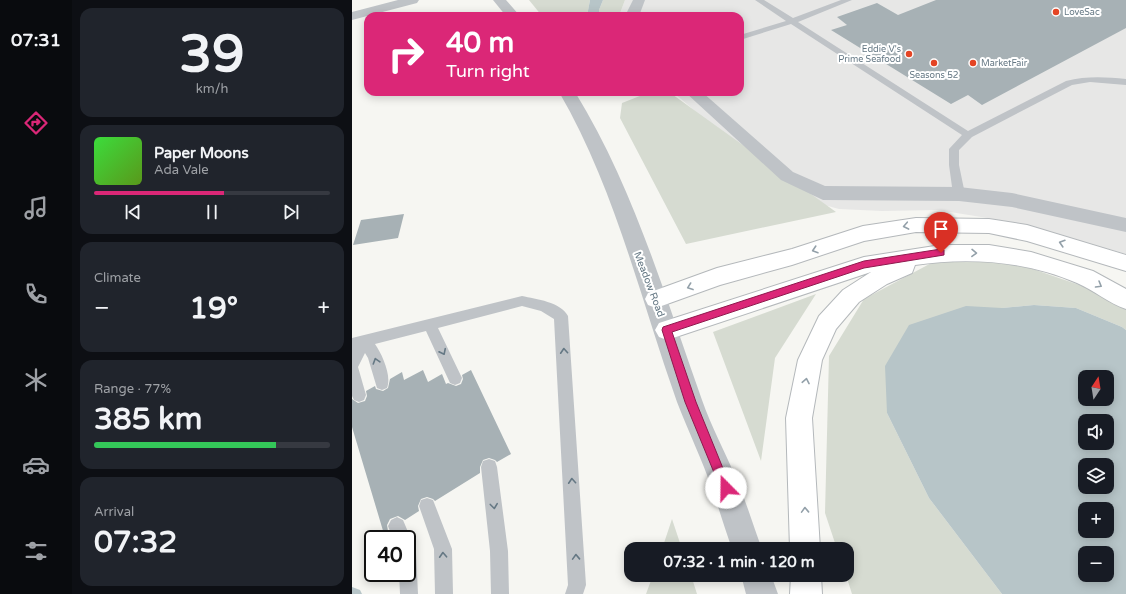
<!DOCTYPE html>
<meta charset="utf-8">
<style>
:root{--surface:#171b24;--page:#20242c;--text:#f1f3f6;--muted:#9ea1a6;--line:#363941;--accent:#db2777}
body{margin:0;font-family:"Varela Round",sans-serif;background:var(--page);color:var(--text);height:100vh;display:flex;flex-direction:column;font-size:15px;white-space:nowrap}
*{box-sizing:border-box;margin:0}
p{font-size:13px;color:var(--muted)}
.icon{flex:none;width:22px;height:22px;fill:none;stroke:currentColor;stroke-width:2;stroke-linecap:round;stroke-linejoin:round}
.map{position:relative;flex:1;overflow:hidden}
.drawer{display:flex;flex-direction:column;gap:8px;padding:8px;background:#0d0f14;width:280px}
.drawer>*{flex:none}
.top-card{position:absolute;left:12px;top:12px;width:380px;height:84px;border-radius:12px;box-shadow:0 2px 10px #0003;background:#db2777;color:#fff;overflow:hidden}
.needle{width:26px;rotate:12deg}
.buttons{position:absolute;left:726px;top:370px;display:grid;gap:8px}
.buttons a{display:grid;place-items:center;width:36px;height:36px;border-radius:8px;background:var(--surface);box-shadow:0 2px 10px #0003;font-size:20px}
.speed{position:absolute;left:12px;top:530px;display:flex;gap:8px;font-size:20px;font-weight:700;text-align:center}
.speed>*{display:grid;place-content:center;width:52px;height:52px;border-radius:50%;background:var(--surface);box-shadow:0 2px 10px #0003;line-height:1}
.speed .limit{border:2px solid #111;border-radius:6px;background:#fff;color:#111}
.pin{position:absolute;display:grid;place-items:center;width:34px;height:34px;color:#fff;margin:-41px -17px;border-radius:50% 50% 50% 0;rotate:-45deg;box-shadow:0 0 4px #0007}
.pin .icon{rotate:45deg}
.me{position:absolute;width:44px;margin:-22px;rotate:338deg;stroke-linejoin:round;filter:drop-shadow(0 0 3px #0008)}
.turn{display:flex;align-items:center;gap:14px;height:84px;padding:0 16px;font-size:18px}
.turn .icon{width:52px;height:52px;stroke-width:2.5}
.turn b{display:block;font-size:28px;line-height:34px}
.big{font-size:30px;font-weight:800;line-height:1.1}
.drawer .tile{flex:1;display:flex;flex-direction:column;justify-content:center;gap:6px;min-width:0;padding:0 14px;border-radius:12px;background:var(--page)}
.drawer .dial{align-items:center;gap:0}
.dial b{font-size:52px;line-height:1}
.song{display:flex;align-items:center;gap:12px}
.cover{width:48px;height:48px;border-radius:6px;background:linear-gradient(135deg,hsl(120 70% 55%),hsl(90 70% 35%))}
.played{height:4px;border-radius:2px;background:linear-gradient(90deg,var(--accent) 55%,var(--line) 55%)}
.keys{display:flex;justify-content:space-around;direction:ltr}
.heat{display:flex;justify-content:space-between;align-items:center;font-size:22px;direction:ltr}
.charge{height:6px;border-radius:3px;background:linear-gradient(90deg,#34c759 77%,var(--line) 0)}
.trip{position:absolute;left:272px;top:542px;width:230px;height:40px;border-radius:12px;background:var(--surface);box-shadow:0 2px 10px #0003;font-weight:800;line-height:40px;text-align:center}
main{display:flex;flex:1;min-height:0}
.dock{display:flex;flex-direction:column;width:72px;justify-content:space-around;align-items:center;background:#090b0e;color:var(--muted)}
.dock .icon{width:28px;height:28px}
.dock .on{color:var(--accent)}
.dock b{font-size:18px;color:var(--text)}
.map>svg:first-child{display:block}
.built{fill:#e7e7e6}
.green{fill:#d6dbd1}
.water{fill:#b7c5c8;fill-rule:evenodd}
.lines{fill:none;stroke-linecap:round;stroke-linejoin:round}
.stream{fill:#b7c5c8;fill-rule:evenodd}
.building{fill:#a7b1b5}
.trunk-casing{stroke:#b4b8bb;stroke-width:2}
.service{fill:#bfc3c7;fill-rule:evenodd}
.minor{fill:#bfc3c7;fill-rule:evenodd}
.tertiary{fill:#bfc3c7;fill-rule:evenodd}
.trunk{fill:#fff;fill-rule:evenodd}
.oneway{stroke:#93a0a9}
.oneway2{stroke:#657884}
.route{fill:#db2777;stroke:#8e194d}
.poi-dot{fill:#e44424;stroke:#fff;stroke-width:1.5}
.labels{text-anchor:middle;stroke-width:4;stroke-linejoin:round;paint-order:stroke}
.far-poi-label{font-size:9px;fill:#657884;stroke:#fff;text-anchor:start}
.street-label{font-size:10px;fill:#657884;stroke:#fff}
</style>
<main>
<nav class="dock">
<b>07:31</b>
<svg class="icon on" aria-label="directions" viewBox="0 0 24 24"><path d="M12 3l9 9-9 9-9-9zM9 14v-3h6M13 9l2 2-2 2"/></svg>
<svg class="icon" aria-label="music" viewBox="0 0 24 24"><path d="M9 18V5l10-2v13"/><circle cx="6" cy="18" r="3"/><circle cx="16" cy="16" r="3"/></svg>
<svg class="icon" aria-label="phone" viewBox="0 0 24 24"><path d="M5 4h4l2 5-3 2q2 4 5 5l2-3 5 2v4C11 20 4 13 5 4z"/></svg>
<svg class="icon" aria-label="climate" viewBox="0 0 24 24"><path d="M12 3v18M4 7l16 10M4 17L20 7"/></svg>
<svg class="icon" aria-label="car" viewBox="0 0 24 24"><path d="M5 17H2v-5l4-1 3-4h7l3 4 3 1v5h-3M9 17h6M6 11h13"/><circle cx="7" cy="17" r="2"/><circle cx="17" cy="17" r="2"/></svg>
<svg class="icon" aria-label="filters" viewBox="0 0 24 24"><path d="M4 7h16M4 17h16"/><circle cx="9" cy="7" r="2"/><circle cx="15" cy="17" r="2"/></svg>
</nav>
<section class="drawer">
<div class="tile dial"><b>39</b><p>km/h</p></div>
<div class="tile">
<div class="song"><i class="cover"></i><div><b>Paper Moons</b><p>Ada Vale</p></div></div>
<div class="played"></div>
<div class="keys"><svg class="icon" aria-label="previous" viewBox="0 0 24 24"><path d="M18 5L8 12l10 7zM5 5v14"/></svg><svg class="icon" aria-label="pause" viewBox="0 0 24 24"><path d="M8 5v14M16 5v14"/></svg><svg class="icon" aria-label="next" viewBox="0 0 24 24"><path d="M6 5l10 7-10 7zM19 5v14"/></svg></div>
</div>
<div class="tile"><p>Climate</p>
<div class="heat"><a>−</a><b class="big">19°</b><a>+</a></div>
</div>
<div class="tile"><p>Range · 77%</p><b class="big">385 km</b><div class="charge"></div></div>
<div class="tile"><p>Arrival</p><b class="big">07:32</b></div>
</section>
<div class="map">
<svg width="774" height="594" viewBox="0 0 774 594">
<rect width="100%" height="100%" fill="#f6f6f2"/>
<path class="built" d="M273 0H774V254L660 222 586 210 530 211 487 209 435 195 398 159 321 92H388V16H267Z"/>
<path class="green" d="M177 0H238L235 16H190Z
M251 0H273L267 16H248L247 10Z
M298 92H317L484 212 334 244 268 118 270 103Z
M585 260 660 262 742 290 774 310V330L770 327 724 308 682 305 650 308 535 413 577 498 650 594H500L494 575 495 549H485L473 513 477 356 512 299Z
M464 294 423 358 409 461 361 332Z
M320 519 330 549H310Z
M301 575H339L345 594H294Z"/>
<path class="water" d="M238 0H251L247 10 248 16H235Z
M682 305 724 308 770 327 774 330V594H650L577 498 535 413 533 366 557 325 614 306 650 308ZM733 377H755V399H733ZM733 421H755V443H733ZM733 465H755V487H733ZM733 509H755V531H733ZM733 553H755V575H733Z"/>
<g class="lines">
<path class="stream" d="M0 587 8 590 10 594H0Z"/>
</g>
<path class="building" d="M584 0H774V28L630 105 616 95 599 104 479 30 495 25 485 17 525 3 546 15Z
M52 214 46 238 1 245 9 220Z
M71 370 76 382 90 374 94 384 96 383 104 386 109 384 111 379 110 375 119 370 159 454 145 462 143 460 137 458 131 460 128 467V473L83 501 81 499 75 497 69 499 66 506 67 511 53 520 46 516 38 519 35 525 36 531 32 534 0 427V399L6 403 13 401 15 396 14 391 23 386 24 389 31 391 36 388 38 379 50 372 52 380Z"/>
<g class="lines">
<g class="trunk-casing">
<path id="trunk" d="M564 218 637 219 675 225 774 255V271L675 241 637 233 564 232 512 241 440 265 368 285 304 308 296 305 293 299 296 293 365 268 440 249 511 226Z
M589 245H637L679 252 741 271 774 289V309C756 303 742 290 725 283 674 261 617 257 563 265L560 273 535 284 507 302 484 329 470 360 460 418 468 549H438L434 418 446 360 467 316 491 290 519 272 315 340 307 337 303 330 307 323 512 257Z
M439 575H469L470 594H438Z"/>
</g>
<path class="service" d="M403 0H412L441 18 489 0H500L446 22 616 131 714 81C734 76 753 77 774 79V85L738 82 720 85 620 137 607 150V165L613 194 607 198 601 194 597 165V149L610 135 439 24 388 40V35L434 21Z
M170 296C184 299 209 302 216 316L234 585 231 594H213L216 585 202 319 189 311 170 306 86 328 110 378 108 383 103 385 98 383 74 331 23 344C30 354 40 376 35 388L30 390 25 388 16 358 13 353 6 367 14 395 12 400 7 402 2 400 0 396V338Z
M137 459 143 461 145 467 156 551 157 594H139L138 551 129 467 131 461Z
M75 498 81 500 100 549 101 594H83L82 549 67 506 69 500Z
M45 517 51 520 59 539 57 544 61 546 64 552 66 594H48L47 573H55V539H41L36 526 39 520Z"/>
<path class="minor" d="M281 0H293L287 16H273Z
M333 92H350L441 172 473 186 607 187 660 193 774 218V232L660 207 607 201 471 200 429 180Z"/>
<path class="tertiary" d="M46 0H67L65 3 0 20V12Z
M141 0H154L168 16H154Z
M207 92H223C281 186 313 296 350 400 359 426 373 452 384 478 394 501 401 525 410 549H380C373 529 367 509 360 489 350 459 336 431 325 402 288 298 263 188 207 92Z
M389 575H419L426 594H394Z"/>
<use href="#trunk" class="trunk"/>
</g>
<defs><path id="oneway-chevron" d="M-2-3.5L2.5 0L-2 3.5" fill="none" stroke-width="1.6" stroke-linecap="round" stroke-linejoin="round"/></defs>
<g class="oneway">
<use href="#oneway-chevron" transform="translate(554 226) rotate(169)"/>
<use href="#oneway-chevron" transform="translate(710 243) rotate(-163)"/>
<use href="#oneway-chevron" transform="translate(463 250) rotate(162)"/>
<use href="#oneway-chevron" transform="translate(622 253) rotate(1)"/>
<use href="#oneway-chevron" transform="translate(747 285) rotate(30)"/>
<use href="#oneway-chevron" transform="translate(338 287) rotate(160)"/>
<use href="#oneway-chevron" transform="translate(454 381) rotate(-79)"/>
<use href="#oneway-chevron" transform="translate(453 510) rotate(-92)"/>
</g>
<g class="oneway2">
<use href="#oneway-chevron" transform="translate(212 351) rotate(-94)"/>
<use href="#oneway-chevron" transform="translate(91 352) rotate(64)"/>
<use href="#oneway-chevron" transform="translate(24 361) rotate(-107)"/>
<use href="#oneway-chevron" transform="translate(220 481) rotate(-94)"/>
<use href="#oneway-chevron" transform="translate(142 506) rotate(83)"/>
<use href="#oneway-chevron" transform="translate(91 555) rotate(-93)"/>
<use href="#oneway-chevron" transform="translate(224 557) rotate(-92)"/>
</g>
<path class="route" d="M589 249 592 250V255L512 268 320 332 344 402 379 488 378 492 374 494 370 492 333 402 310 330 311 327 512 261Z"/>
<g class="poi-dot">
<circle cx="704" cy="12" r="4"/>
<circle cx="557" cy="54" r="4"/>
<circle cx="582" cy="63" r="4"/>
<circle cx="621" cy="63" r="4"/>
</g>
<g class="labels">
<g class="far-poi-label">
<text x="712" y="15">LoveSac</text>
<text x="549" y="52" text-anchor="end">Eddie V's<tspan x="549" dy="10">Prime Seafood</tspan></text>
<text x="629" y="66">MarketFair</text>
<text x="582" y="78" text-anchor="middle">Seasons 52</text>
</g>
<g class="street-label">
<text transform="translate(298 284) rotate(69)" y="4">Meadow Road</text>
</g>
</g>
</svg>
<div class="buttons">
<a><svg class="needle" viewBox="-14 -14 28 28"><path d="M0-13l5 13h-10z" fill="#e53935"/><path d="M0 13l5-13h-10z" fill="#9ea1a6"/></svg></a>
<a><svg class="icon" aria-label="sound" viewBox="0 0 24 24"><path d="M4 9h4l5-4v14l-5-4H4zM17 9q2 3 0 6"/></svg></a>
<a><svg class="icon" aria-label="layers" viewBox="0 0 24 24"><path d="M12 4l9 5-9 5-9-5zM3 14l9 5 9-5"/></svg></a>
<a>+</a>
<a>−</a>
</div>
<div class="speed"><div class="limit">40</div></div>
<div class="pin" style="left:589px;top:253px;background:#d93025"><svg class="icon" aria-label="arrive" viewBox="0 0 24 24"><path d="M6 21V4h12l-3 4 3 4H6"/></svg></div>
<svg class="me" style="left:374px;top:488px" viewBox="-20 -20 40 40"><circle r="19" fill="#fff"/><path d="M0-13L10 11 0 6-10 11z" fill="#db2777"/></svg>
<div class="trip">07:32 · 1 min · 120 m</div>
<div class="top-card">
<div class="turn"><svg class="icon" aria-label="right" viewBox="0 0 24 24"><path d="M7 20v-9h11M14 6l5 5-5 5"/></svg><div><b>40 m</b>Turn right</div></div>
</div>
</div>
</main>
